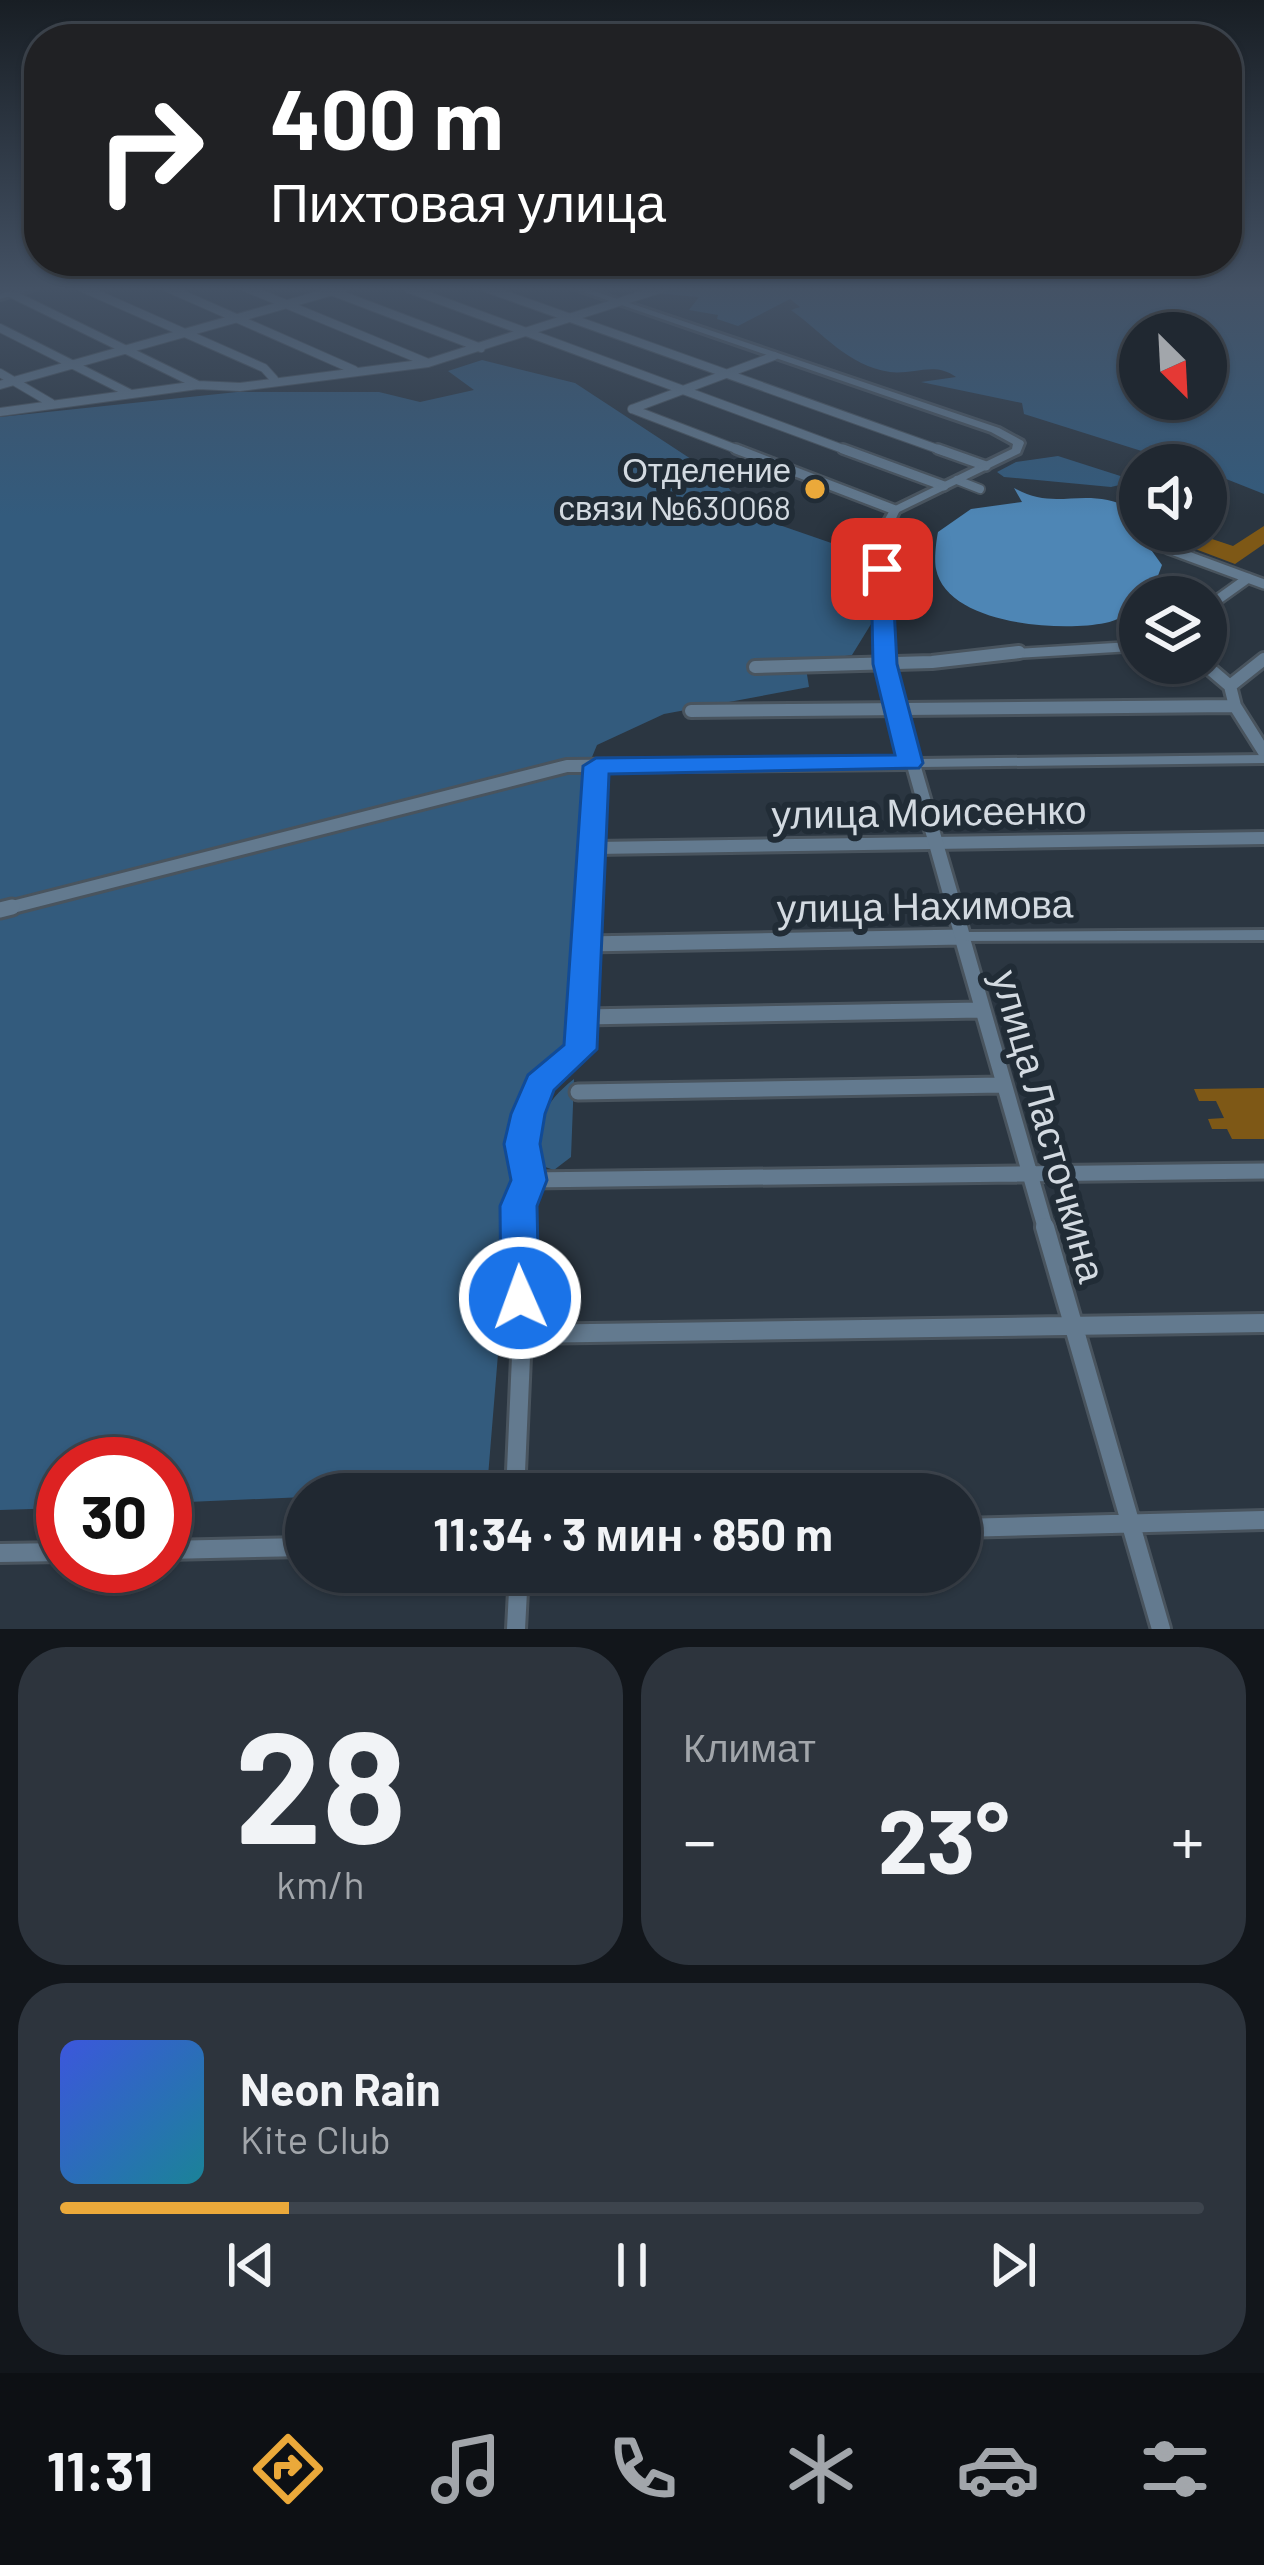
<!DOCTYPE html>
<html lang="ru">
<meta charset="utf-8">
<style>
:root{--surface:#202831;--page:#2d343d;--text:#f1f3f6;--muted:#a2a6ab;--line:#3d444d;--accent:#eba93a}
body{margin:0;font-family:Barlow,sans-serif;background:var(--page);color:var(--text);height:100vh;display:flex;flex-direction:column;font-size:45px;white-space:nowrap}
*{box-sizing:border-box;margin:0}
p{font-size:39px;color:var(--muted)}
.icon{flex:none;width:66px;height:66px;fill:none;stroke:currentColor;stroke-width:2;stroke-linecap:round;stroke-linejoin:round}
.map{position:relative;height:1629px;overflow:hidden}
.details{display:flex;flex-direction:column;gap:18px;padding:18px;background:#12161b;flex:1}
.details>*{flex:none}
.banner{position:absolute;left:24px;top:24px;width:1218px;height:252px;border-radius:48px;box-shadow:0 3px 9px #0004,0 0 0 3px var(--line);background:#202124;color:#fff;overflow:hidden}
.needle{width:78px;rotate:156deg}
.buttons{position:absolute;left:1119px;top:312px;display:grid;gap:24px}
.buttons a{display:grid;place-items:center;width:108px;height:108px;border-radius:50%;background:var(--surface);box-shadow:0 3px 9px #0004,0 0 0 3px var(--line);font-size:60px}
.speed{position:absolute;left:36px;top:1437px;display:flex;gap:24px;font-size:60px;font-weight:700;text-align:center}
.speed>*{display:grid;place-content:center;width:156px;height:156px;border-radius:50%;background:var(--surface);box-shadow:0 3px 9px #0004,0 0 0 3px var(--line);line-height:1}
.speed .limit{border:18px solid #d22;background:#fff;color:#111}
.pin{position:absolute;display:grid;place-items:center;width:102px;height:102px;color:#fff;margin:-51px;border-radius:24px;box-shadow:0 6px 18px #0006}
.me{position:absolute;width:132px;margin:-66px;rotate:358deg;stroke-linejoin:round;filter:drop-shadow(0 0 9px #0008)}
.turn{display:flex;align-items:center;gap:42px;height:252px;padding:0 48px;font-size:54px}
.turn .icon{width:156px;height:156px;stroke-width:2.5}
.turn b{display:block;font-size:84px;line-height:102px}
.big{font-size:90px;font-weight:700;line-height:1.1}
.details .tile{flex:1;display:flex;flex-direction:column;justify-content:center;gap:18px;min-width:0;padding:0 42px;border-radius:48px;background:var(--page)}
.details .dial{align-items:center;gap:0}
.dial b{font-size:156px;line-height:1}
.song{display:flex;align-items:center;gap:36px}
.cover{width:144px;height:144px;border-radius:18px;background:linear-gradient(135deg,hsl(230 70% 55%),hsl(190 70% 35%))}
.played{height:12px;border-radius:6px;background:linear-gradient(90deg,var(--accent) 20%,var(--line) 20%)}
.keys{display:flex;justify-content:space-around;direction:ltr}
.heat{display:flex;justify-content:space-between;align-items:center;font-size:66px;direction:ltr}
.details .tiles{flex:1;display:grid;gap:18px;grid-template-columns:1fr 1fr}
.tile:last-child{grid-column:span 2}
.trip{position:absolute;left:285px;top:1473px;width:696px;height:120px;border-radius:60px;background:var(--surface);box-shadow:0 3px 9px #0004,0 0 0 3px var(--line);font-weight:700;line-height:120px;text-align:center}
.tab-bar{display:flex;height:192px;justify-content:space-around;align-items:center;background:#0d1014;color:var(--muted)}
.tab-bar .icon{width:84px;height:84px}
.tab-bar .active{color:var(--accent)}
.tab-bar b{font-size:54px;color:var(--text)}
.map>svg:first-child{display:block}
.green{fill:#335b7d;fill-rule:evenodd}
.water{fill:#4e86b5}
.building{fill:#7e5816}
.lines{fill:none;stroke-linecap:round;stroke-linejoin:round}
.pedestrian-casing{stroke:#49545e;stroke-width:12}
.minor-far4-casing{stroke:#49545e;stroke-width:10}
.minor-far3-casing{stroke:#49545e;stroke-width:14}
.minor-far2-casing{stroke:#49545e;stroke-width:18}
.minor-far1-casing{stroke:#49545e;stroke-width:21}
.minor-casing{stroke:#49545e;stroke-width:24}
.tertiary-casing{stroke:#49545e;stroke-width:6}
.pedestrian{stroke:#637a8f;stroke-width:8}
.minor-far4{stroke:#637a8f;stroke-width:8}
.minor-far3{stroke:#637a8f;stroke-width:9}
.minor-far2{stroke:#637a8f;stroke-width:12}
.minor-far1{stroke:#637a8f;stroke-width:15}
.minor{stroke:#637a8f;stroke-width:18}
.tertiary{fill:#637a8f;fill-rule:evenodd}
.route{fill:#1a73e8;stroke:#114b97;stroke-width:3}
.poi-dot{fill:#eba93a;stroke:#212c36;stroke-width:4.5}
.labels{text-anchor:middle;stroke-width:12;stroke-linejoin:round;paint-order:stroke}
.far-poi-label{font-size:33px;fill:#d3dae1;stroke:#212c36;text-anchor:end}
.street-label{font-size:39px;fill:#d3dae1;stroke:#212c36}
</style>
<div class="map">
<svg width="1264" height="1629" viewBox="0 0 1264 1629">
<rect width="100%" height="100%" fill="#2b3641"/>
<path class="green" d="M668 288H1264V494L1206 471V465H1186L1024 414 1022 403 921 382 956 377C935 361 913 375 890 372 848 366 823 333 791 310L800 307 790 299 738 326 717 319 718 315 689 310 699 297 653 293ZM1140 333H1206V399H1140Z
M482 360 575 383 720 478 753 516 866 555 876 616 852 655 805 662 809 687 664 714 597 745 585 774 580 939 569 1048 528 1090 517 1121 487 1489 165 1503V1464H63V1508L0 1510V417L237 392H379L420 402 474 390 448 371Z
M1058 456 1136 481 1111 487 1004 477 997 472 1016 462Z
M574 1079 571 1157 554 1170 533 1163C538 1123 542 1104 574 1079Z"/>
<path class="water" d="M1014 488C1058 513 1082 484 1133 509L1139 533 1162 565 1150 597H1140V609C1128 613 1117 621 1105 623 1061 632 947 625 936 569 934 560 936 542 938 532L971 509 1022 502Z"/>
<path class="building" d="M1264 526V544L1235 564 1182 544 1197 534 1233 546Z
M1264 1088V1139H1232L1227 1129H1212L1208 1119 1224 1118 1216 1101H1199L1194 1089Z"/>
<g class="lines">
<g class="pedestrian-casing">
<path id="pedestrian" d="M957 480 980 489"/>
</g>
<g class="minor-far4-casing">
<path id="minor-far4" d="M83 288 264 368 274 379
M168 288 354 370
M247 288 426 362
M407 288 851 452
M486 288 946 452
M331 291 481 348
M12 294 198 385
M0 328 131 394
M0 373 51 403
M0 385 344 288
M632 409 744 452
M632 409 774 356
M0 412 198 385 240 387 428 363 663 288"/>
</g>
<g class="minor-far3-casing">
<path id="minor-far3" d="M736 449 895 510
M843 449 944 486
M938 449 986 466
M1206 507 1210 504
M1178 531 1169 549 1264 584
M1206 608 1248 578
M993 655 1140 646"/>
</g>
<g class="minor-far2-casing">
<path id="minor-far2" d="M1264 659 1230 686 1235 706 1264 752
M1203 663 1230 686
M755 667 932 662 1019 652
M691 711 1235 706
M595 848 1264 838
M1 910 567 766 910 763
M588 910 596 766"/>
</g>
<g class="minor-far1-casing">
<path id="minor-far1" d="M0 910 12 907
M586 944 962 937 1046 1230
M583 1017 981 1010
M578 1092 1002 1085
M529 1180 1264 1171
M520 1230 519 1206 529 1180 522 1144 540 1084 580 1049 588 907"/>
</g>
<g class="minor-casing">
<path id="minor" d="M1045 1227 1161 1629
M522 1334 1264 1323
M515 1494 522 1334 519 1227
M960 1528 1264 1520
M165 1550 306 1547
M0 1553 63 1552
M516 1629 519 1572"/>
</g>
<g class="tertiary-casing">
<path id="tertiary" d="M24 288H39L0 299V294Z
M572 288H585L999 428 1023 441 1024 443 1020 453 899 512 888 535 892 664 919 759 1264 755V763L921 767 969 932 1264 930V940L956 941 907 766 903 763 905 760 878 664 876 535 891 508 1012 449 1013 444 991 432Z"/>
</g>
<use href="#pedestrian" class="pedestrian"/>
<use href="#minor-far4" class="minor-far4"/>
<use href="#minor-far3" class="minor-far3"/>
<use href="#minor-far2" class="minor-far2"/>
<use href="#minor-far1" class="minor-far1"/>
<use href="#minor" class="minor"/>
<use href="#tertiary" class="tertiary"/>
</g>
<linearGradient id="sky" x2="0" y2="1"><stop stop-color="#181e24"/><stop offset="0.56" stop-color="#445265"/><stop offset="1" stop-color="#445265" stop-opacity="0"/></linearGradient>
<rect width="1264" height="516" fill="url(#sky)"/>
<path class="route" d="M882 563 892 569 897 664 923 763 919 768 609 774 597 1049 554 1090 545 1114 540 1144 547 1180 537 1206 539 1298 534 1309 520 1314 506 1309 501 1298 500 1206 511 1180 504 1144 511 1114 528 1075 564 1045 583 766 596 758 895 755 873 664 871 569Z"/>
<circle class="poi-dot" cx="815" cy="489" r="12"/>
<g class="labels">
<g class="far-poi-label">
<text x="791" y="482">Отделение<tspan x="791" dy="38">связи №630068</tspan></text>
</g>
<g class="street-label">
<text transform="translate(929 812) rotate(-1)" y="14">улица Моисеенко</text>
<text transform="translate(925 906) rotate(-1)" y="14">улица Нахимова</text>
<text transform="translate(1049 1126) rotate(74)" y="14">улица Ласточкина</text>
</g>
</g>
</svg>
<div class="buttons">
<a><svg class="needle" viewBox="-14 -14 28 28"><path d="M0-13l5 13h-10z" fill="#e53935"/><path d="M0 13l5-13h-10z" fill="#a2a6ab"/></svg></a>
<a><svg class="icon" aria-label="sound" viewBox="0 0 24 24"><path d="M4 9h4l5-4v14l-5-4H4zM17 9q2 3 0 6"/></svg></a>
<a><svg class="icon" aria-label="layers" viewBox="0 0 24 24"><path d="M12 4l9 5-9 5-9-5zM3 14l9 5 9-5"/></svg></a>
</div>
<div class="speed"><div class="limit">30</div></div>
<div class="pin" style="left:882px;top:569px;background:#d93025"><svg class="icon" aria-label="arrive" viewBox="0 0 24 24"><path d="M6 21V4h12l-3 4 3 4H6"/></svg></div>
<svg class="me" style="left:520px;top:1298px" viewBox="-20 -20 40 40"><circle r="17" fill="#1a73e8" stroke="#fff" stroke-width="3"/><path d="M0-11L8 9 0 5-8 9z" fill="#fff"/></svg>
<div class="trip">11:34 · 3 мин · 850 m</div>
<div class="banner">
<div class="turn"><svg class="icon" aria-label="right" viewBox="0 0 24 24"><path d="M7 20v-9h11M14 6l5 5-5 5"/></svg><div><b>400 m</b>Пихтовая улица</div></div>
</div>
</div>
<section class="details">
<div class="tiles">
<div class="tile dial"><b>28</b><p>km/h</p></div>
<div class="tile"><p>Климат</p>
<div class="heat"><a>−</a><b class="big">23°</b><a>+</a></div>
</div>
<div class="tile">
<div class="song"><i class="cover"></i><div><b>Neon Rain</b><p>Kite Club</p></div></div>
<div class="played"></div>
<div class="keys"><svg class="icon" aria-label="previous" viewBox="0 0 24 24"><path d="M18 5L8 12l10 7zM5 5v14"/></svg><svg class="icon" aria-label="pause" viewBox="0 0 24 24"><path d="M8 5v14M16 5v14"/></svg><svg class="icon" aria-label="next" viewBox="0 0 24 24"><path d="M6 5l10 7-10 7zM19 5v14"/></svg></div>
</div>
</div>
</section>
<nav class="tab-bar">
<b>11:31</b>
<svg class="icon active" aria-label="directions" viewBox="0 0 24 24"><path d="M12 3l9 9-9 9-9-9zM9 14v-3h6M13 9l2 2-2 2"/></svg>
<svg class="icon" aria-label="music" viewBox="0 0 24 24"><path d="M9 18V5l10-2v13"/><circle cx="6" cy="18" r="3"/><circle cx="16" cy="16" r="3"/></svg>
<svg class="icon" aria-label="phone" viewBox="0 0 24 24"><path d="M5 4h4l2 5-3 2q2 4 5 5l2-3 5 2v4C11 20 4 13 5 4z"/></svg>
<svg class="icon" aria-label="climate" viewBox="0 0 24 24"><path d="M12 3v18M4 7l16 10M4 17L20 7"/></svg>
<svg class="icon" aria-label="car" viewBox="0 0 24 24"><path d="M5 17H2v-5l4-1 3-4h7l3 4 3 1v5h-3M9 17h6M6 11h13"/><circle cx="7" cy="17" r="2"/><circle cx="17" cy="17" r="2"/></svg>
<svg class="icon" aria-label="filters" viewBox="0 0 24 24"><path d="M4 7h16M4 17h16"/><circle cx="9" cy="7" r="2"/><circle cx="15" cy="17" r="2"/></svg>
</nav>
